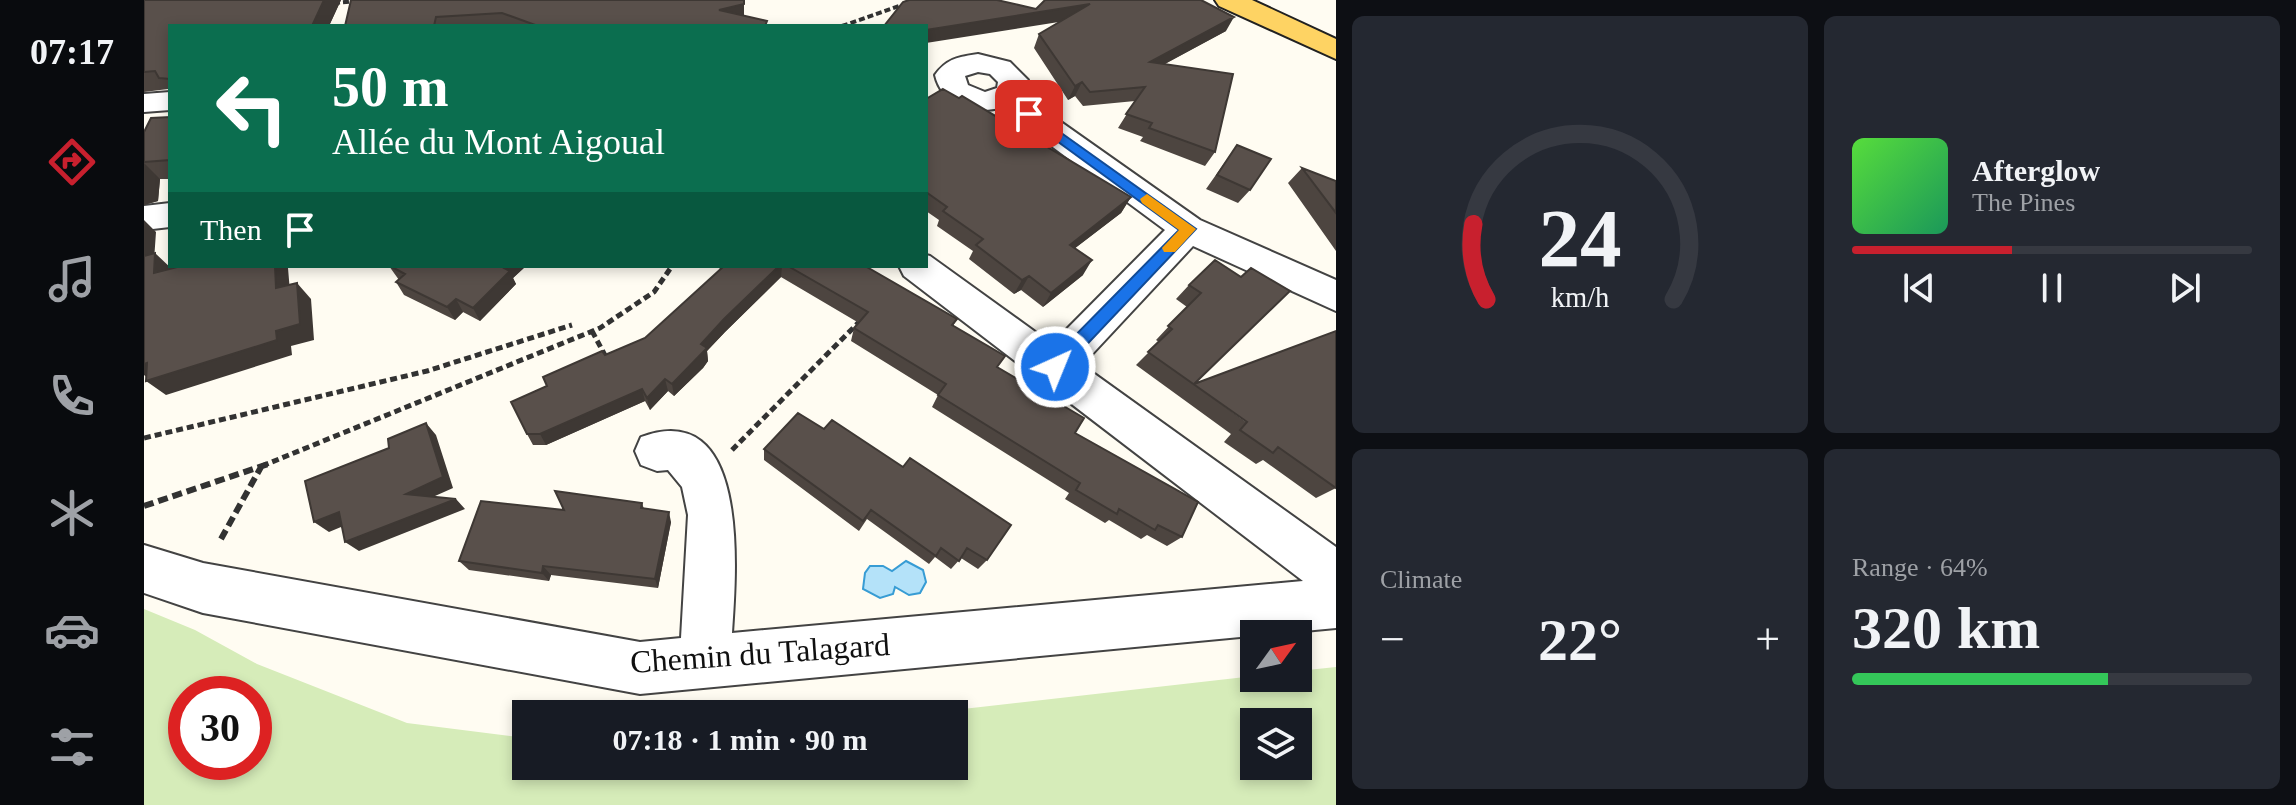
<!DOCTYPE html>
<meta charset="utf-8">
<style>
:root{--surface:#171b24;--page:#242831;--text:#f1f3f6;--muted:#9ea1a6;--line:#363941;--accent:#c8202e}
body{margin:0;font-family:"Times New Roman",serif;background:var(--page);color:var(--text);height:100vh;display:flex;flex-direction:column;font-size:30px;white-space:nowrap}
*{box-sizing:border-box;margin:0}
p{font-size:26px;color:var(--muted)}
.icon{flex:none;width:44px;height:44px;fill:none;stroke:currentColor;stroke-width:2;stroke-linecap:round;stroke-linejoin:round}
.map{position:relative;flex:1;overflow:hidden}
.sheet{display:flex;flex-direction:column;gap:16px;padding:16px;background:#0d0f14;width:960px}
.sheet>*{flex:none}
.banner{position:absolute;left:24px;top:24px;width:760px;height:244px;border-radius:0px;box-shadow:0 4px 12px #0003;background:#0b6e4f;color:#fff;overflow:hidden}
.needle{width:52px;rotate:57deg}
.tools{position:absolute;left:1096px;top:620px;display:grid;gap:16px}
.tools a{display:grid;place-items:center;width:72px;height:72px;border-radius:0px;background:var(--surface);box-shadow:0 4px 12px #0003;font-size:40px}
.speed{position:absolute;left:24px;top:676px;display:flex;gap:16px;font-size:40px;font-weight:700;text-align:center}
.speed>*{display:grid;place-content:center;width:104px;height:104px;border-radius:50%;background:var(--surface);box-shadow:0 4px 12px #0003;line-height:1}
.speed .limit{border:12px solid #d22;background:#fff;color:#111}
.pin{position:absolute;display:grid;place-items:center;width:68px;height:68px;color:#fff;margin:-34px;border-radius:16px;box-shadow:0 4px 12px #0006}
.me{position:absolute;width:88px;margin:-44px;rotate:44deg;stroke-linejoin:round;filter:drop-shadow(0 0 6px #0008)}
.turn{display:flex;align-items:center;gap:28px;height:168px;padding:0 32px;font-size:36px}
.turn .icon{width:104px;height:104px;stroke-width:2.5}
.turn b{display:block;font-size:56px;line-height:68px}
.then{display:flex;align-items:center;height:76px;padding:0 32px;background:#0003;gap:16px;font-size:30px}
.big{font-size:60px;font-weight:800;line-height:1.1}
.sheet .widget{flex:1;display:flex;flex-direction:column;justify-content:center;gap:12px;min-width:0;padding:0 28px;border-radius:12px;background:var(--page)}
.sheet .dial{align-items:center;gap:0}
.dial svg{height:208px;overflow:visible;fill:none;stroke:var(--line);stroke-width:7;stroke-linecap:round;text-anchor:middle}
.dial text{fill:var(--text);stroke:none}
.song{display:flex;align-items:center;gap:24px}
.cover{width:96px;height:96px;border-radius:12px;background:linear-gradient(135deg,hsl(110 70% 55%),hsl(150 70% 35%))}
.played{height:8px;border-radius:4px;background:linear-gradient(90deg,var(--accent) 40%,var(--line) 40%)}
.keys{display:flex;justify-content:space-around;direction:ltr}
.heat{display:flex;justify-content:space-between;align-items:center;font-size:44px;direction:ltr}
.charge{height:12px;border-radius:6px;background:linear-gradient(90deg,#34c759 64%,var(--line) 0)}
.sheet .tiles{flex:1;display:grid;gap:16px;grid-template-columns:repeat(2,1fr)}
.trip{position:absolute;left:368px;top:700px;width:456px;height:80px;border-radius:0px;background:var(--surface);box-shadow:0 4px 12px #0003;font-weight:800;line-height:80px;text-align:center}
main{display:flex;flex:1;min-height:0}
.menu{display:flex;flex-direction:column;width:144px;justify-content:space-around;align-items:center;background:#090b0e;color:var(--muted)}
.menu .icon{width:56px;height:56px}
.menu .selected{color:var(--accent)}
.menu b{font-size:36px;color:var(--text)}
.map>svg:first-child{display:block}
.green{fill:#d6ecb9;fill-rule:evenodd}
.water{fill:#b4e2f9;stroke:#379cd4;stroke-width:2}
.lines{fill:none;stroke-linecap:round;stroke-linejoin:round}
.street-casing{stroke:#434343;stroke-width:4}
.primary-casing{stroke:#212121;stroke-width:4}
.path-far2{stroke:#323232;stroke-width:4;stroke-dasharray:6 3;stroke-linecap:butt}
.path-far1{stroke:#323232;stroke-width:5;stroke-dasharray:7 4;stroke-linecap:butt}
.path{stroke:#323232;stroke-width:6;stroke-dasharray:10 5;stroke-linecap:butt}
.street{fill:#fff;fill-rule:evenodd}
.primary{fill:#fed363;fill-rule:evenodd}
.wall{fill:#4d4540}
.shaded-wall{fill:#3e3834}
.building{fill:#59504b;stroke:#3e3834;stroke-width:2}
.route{fill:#1a73e8;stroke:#114b97;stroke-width:2}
.slow{fill:#f59e0b}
.labels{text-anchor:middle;stroke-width:8;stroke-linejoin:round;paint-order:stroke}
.near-street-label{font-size:32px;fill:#101010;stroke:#fff}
</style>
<main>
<nav class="menu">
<b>07:17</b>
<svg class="icon selected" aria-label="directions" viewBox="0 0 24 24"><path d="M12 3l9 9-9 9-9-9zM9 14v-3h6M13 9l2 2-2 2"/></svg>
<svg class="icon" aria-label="music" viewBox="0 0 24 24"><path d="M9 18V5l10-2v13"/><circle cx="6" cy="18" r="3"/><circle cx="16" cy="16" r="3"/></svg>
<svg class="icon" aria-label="phone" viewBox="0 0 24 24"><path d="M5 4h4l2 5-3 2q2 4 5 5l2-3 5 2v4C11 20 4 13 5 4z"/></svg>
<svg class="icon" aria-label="climate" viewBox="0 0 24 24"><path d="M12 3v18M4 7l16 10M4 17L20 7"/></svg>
<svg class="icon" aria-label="car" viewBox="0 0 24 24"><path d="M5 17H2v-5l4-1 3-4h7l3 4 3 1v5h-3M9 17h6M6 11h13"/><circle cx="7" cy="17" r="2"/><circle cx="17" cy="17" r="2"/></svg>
<svg class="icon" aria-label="filters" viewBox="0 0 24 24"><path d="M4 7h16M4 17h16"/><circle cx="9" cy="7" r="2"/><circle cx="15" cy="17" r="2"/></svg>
</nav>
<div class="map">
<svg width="1192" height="805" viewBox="0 0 1192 805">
<rect width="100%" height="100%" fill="#fffcf2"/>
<path class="green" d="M0 609 51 630 113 664 263 723 382 738V766H810V714H775L1110 676 1154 678V671L1192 667V805H0ZM42 694H110V762H42ZM1110 722H1154V766H1110Z"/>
<path class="water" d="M762 561 779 570 782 582 776 593 765 595 751 587 749 594 736 598 719 589 721 573 726 566H739L748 571Z"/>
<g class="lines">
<g class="street-casing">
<path id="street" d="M834 54 866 62 884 80 880 96 1056 220 1192 280V311L1049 246 938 365 1192 547V628L496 694 59 613 0 593V545L59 563 496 642 537 638 544 515 538 487 524 470 513 471 497 465 491 451 497 437C607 396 592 573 588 633L1159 581 760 276 755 266H782V255L786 256 908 344 1021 230 856 108C829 114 798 105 791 75 803 58 815 57 834 54ZM834 72 846 74 854 82 853 88 841 92 824 85 821 76Z
M26 92V110L0 112V94Z
M26 203V227L0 230V206Z"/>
</g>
<g class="primary-casing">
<path id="primary" d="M1071 0H1108L1192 39V59L1075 6Z"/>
</g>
<path class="path-far2" d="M190 3 212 1
M698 26 761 4"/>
<path class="path-far1" d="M448 331 463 359
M0 438 283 371 428 325
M588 450 719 318
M118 466 456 328 510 292 528 266"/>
<path class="path" d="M0 506 124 464
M77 539 117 467"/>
<use href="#street" class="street"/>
<use href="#primary" class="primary"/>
</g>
<path class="wall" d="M0 0H197L185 26H26V92L24 89 0 92Z
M207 0 600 16 623 26H201Z
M892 9 1082 31 1021 64 1071 152 1061 166 996 141 999 137 974 128 991 101 939 106 931 96 924 100 890 48 895 34 916 22Z
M782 99 987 197 977 213 931 248 939 275 899 307 877 290 870 294 825 259 829 251 793 226 795 220 782 211Z
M26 117V179H16L14 201 0 205V132Z
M1093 145 1106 190 1094 203 1062 189Z
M1158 168 1192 181V251L1144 183Z
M1071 260 1050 384 1192 488 1172 498 1119 460 1112 464 1080 442 1087 434 992 365 1015 342 1012 340 1043 307 1032 299 1045 285Z
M245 266H382L369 278 372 284 336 321 319 312 311 320 260 295 252 282 255 280Z
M575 266H721L813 319 809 326 854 368 931 433 1038 537 1023 546 1003 535 997 539 965 520 961 523 921 499 925 493 788 407 794 395 707 341 710 328 715 323 637 277 581 332 563 351 564 361 559 368 530 396 524 391 506 410 501 401 402 445H389L383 434 403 386 461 355 501 338 576 270Z
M680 429 759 467 843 560 834 569 817 558 807 569 791 557 785 564 723 519 715 531 620 460V449Z
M498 503 500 509 527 522 514 588 407 575 405 581 325 570 315 561 420 510Z"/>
<path class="shaded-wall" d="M180 0H197L185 26H168Z
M600 4V19L575 10Z
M946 4 940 18 782 43V30Z
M1090 17 1082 31 998 76 1006 62Z
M938 82 931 96 924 100 931 86Z
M0 163 16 179 14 201 0 205Z
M987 197 977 213 917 259 926 245Z
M0 220 12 232 9 275 0 267Z
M11 253 29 270 10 273Z
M948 260 939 275 899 307 907 293Z
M131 266H142L144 268 147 304 132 288Z
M362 266H382L369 278 372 284 336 321 329 308Z
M635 266H638L637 277 581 332 563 351 564 361 559 368 530 396 528 384 557 344 580 319Z
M885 276 877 290 870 294 878 280Z
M153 283 167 299 170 340 147 346 148 355 22 395 2 381 6 380 0 375V364Z
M312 299 319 312 311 320 303 307Z
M521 379 524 391 506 410 503 398Z
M498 389 501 401 402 445 396 434Z
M282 423 292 435 309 488 273 504 262 494Z
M312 499 321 509 215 551 201 542Z
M195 512 209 522 185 532 170 522Z
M525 512 527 522 514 588 511 579Z
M399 566 407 575 405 581 398 573Z"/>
<path class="building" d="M0 0H180L168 26H26V79L15 78 11 71 0 72Z
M207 0H600V4L575 10 623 21 621 26H394L358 13 292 17 290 26H201Z
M765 0H853L892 9 901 0H1057L1090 17 1006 62 1089 74 1071 152 1005 128 1008 123 982 114 1001 87 946 92 938 82 931 86 895 34 946 4 782 30V26H740L759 2Z
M799 89 815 98 818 96 987 197 926 245 948 260 907 293 885 276 878 280 832 245 839 239 799 211 803 207 782 192V99Z
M26 117V160L0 162V132L7 118Z
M1093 145 1127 159 1106 190 1073 175Z
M1158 168 1192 181V213Z
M11 253 10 273 37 266H131L132 288 153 283 156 324 132 331 133 340 2 381 3 363 0 364V256Z
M1071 260 1097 277 1107 268 1146 291 1050 384 1192 331V488L1134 447 1129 453 1096 430 1103 422 1004 352 1028 329 1024 326 1057 293 1045 285Z
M246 266H362L360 268 366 271 329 308 312 299 303 307 252 282 261 274Z
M580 266H635L580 319 557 344 563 348 528 384 521 379 503 398 498 389 396 434H383L367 402 403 386 399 377 458 351 461 355 501 338Z
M644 266H721L813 319 808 325 861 356 853 367 940 418 931 433 1054 502 1038 537 1014 525 1011 530 975 509 973 514 932 490 936 483 794 395 802 384 710 328 724 312Z
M654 413 680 429 688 420 759 467 766 458 867 525 843 560 823 548 815 561 797 548 792 556 727 510 719 521 620 449Z
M282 423 299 477 262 494 312 499 201 542 195 512 170 522 161 481 245 448 244 439Z
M411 491 498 503 497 508 525 512 511 579 399 566 398 573 315 561 337 501 420 510Z"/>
<path class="route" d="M885 110 1052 229 917 372 911 374 902 367 905 362 1035 230 880 117 878 114Z"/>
<path class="slow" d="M1003 194 1052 229 1031 252H1020L1018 248 1035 230 998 203 996 199Z"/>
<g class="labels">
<g class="near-street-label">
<text transform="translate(616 653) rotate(-4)" y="11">Chemin du Talagard</text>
</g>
</g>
</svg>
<div class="tools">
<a><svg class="needle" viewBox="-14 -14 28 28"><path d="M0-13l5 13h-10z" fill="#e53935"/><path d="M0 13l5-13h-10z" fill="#9ea1a6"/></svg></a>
<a><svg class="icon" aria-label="layers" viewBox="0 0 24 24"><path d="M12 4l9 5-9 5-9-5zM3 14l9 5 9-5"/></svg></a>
</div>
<div class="speed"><div class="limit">30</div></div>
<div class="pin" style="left:885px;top:114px;background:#d93025"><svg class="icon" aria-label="arrive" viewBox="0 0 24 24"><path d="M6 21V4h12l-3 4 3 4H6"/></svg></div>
<svg class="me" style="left:911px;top:367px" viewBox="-20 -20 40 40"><circle r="17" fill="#1a73e8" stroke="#fff" stroke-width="3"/><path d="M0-11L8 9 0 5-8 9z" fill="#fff"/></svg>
<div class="trip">07:18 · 1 min · 90 m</div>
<div class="banner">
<div class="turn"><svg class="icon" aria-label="left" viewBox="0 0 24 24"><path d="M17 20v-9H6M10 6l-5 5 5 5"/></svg><div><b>50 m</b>Allée du Mont Aigoual</div></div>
<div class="then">Then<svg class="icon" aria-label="arrive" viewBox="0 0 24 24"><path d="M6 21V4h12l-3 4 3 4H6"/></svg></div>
</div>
</div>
<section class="sheet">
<div class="tiles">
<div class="widget dial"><svg viewBox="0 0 100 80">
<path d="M14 69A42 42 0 1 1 86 69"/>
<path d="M14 69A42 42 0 0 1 9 40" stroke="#c8202e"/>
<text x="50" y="56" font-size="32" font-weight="700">24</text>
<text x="50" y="72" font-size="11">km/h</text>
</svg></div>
<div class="widget">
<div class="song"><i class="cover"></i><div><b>Afterglow</b><p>The Pines</p></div></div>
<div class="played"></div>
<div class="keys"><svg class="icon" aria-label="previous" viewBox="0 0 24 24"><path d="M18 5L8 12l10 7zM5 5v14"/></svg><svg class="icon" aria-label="pause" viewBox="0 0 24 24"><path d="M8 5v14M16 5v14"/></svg><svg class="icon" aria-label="next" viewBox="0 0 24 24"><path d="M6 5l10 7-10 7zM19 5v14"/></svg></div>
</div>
<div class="widget"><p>Climate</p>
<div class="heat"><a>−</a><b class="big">22°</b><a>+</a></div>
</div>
<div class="widget"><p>Range · 64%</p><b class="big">320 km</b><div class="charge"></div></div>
</div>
</section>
</main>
